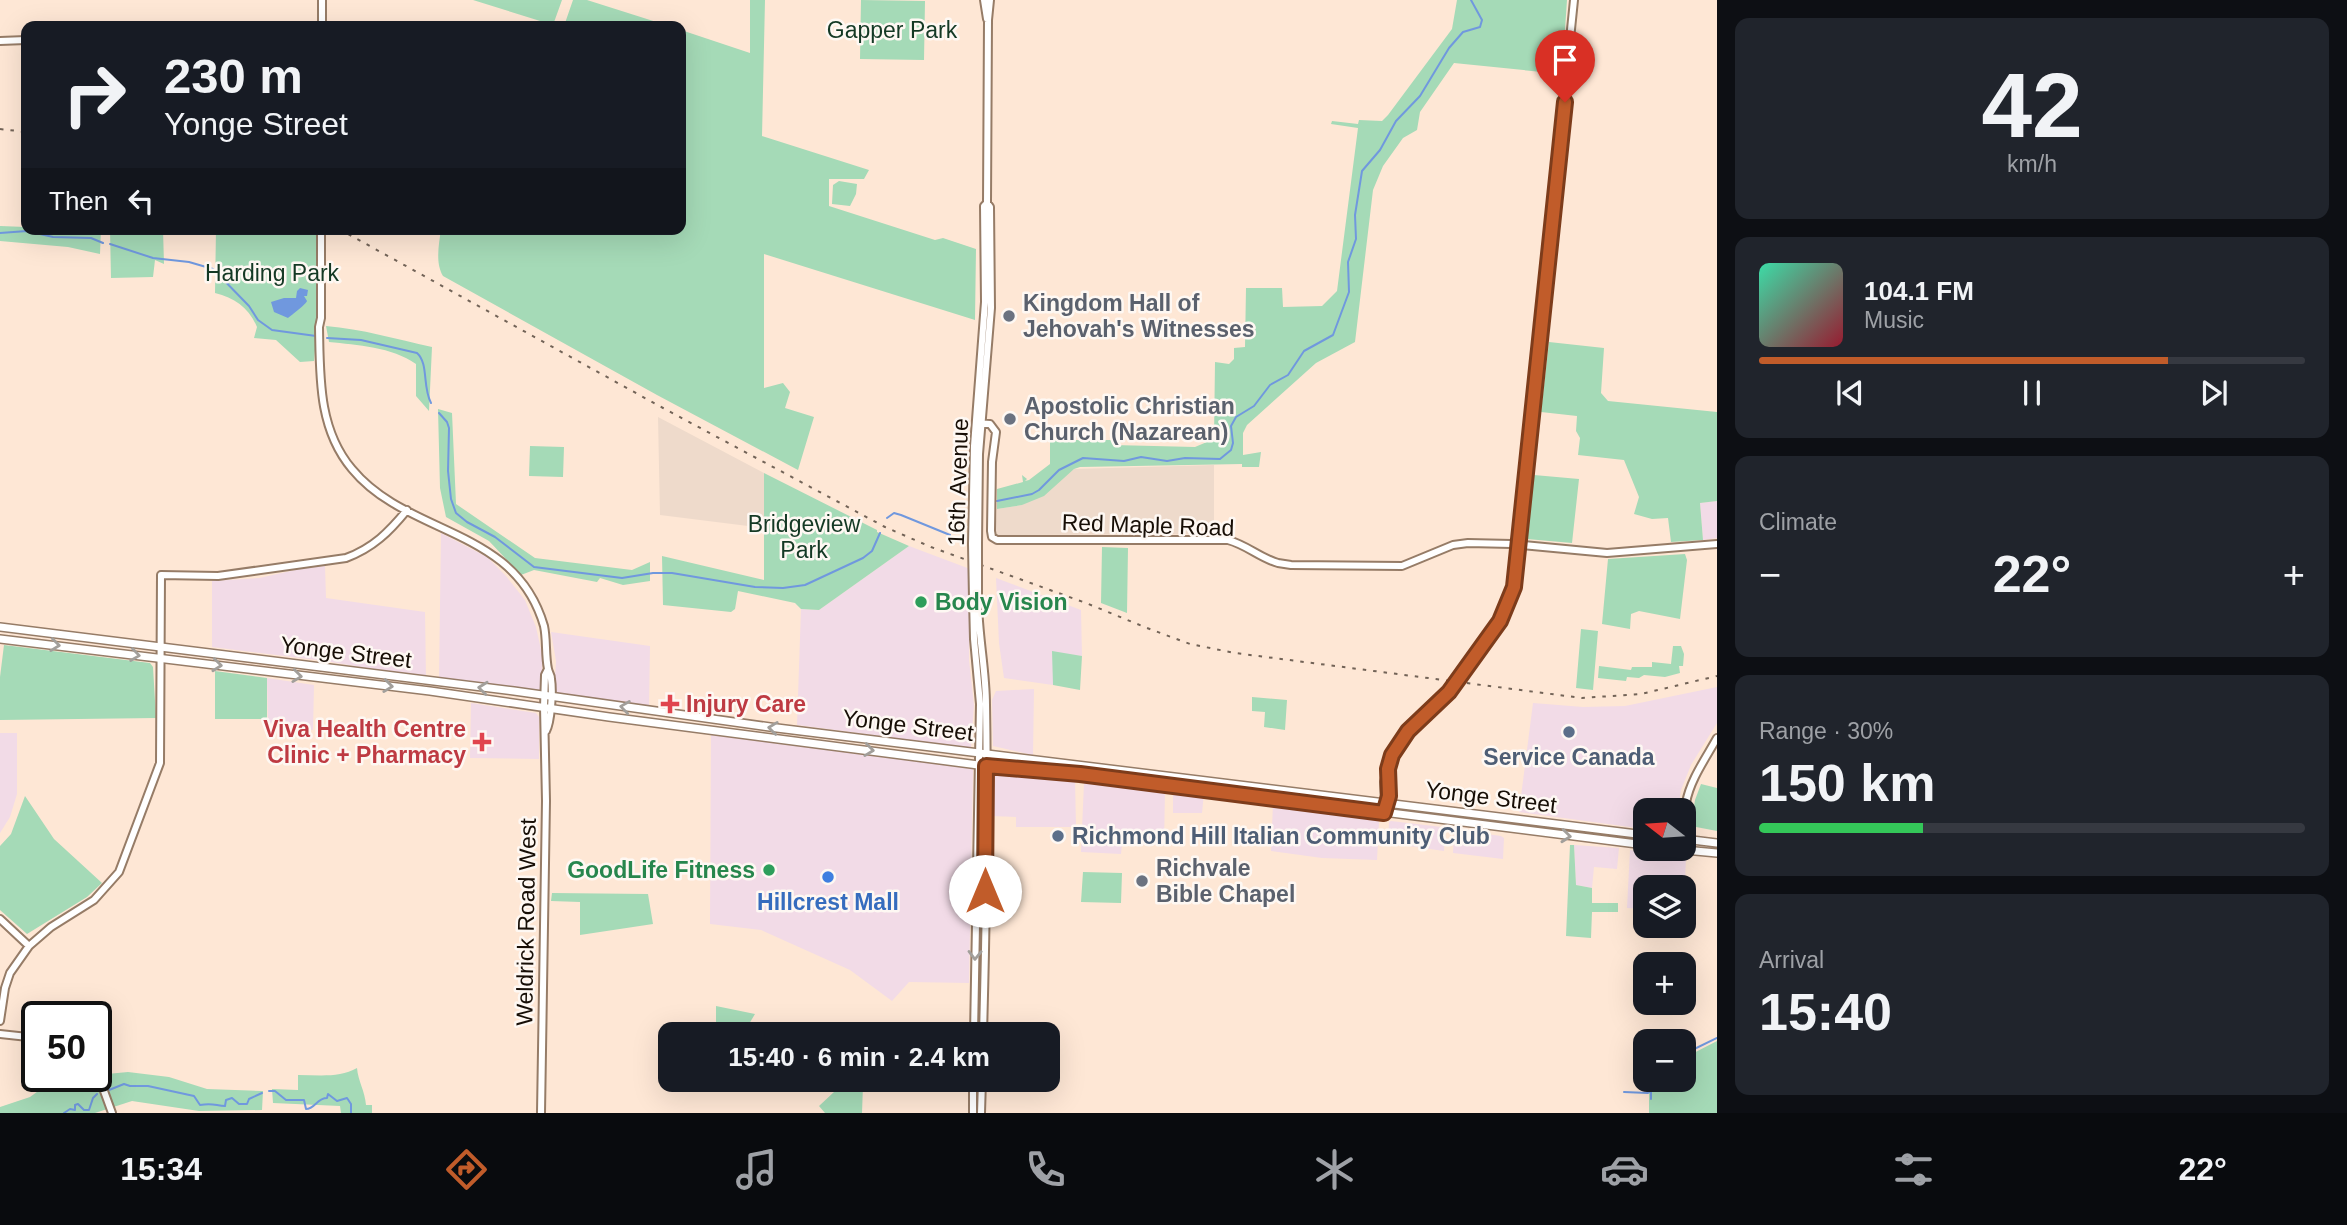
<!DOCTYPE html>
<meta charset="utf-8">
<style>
:root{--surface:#171b24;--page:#20242c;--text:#f1f3f6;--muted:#9ea1a6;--line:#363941;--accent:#c15c2a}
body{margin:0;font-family:Arial,sans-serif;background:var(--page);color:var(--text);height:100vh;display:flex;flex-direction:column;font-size:26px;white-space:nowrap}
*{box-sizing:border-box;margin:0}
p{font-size:23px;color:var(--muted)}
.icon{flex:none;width:38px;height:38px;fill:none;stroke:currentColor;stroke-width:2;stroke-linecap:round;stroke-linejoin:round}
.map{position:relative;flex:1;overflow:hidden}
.side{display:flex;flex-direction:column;gap:18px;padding:18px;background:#0d0f14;width:630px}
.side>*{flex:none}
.guide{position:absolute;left:21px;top:21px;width:665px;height:214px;border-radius:14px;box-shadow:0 7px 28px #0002;background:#171b24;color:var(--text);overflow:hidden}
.needle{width:46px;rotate:287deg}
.controls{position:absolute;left:1633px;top:798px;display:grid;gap:14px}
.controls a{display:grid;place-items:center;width:63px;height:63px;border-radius:14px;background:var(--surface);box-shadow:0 7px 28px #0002;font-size:35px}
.speed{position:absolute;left:21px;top:1001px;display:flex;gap:14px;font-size:35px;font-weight:700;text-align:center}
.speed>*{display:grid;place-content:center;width:91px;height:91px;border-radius:50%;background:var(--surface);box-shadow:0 7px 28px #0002;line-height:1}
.speed .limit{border:4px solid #111;border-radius:10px;background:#fff;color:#111}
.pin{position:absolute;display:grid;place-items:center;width:60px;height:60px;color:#fff;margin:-72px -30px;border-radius:50% 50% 50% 0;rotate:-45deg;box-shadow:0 0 7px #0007}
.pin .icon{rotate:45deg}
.me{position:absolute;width:77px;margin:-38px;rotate:0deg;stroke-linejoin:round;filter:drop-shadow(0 0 5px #0008)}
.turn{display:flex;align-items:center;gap:24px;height:147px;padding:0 28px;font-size:32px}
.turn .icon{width:91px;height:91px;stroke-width:2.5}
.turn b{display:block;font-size:49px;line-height:60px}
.then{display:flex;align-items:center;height:66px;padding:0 28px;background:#0003;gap:14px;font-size:26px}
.big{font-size:52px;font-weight:800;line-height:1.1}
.side .tile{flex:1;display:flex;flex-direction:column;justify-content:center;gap:10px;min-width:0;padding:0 24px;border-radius:14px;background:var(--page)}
.side .dial{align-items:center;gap:0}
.dial b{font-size:91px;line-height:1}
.song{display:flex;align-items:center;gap:21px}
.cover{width:84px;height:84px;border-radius:10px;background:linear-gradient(135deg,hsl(160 70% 55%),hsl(350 70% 35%))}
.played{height:7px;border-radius:4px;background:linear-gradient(90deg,var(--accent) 75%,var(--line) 75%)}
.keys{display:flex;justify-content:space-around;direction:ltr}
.heat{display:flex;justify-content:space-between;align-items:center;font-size:38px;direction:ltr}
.charge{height:10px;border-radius:5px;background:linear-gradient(90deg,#34c759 30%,var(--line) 0)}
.trip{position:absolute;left:658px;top:1022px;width:402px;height:70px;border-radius:14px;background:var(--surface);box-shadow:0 7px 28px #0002;font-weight:800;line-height:70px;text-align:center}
.tab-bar{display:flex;height:112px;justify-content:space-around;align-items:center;background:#090b0e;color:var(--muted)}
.tab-bar .icon{width:49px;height:49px}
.tab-bar .current{color:var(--accent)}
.tab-bar b{font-size:32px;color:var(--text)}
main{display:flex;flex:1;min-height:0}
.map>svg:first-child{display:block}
.commercial{fill:#f2dbe7}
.industrial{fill:#eedacb}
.green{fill:#a5dab7}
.water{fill:#7098de}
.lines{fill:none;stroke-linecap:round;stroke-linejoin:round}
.stream{stroke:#7098de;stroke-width:2}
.secondary-casing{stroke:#967c67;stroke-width:10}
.primary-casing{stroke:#967c67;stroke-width:10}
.secondary{stroke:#fff;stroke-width:6}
.primary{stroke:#fff;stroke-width:7}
.rail{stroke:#726357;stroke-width:2;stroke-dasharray:3.5 7;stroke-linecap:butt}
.secondary-bridge-casing{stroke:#967c67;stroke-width:10;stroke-linecap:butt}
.secondary-bridge{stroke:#fff;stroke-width:6}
.oneway{stroke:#a29f9b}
.route-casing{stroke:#7d3c1b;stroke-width:18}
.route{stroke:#c15c2a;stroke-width:12}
.worship-dot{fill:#6b7280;stroke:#fef8f3;stroke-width:2.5}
.leisure-dot{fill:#2e9e5b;stroke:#fef8f3;stroke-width:2.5}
.health-dot{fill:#e0444e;stroke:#fef8f3;stroke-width:2.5}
.service-dot{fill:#5c6f8a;stroke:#fef8f3;stroke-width:2.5}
.shop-dot{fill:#3f7fe0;stroke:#fef8f3;stroke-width:2.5}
.labels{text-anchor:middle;stroke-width:5;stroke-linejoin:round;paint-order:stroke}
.park-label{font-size:23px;fill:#143924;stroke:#fef8f3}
.worship-label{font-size:23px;font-weight:bold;fill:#5b616d;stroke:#fef8f3;text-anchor:start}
.street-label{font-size:23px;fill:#170e06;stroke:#fef8f3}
.leisure-label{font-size:23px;font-weight:bold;fill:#27864d;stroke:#fef8f3;text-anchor:start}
.health-label{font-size:23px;font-weight:bold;fill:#be3a42;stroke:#fef8f3;text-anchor:start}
.service-label{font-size:23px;font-weight:bold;fill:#4e5e75;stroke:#fef8f3}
.shop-label{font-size:23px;font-weight:bold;fill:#366cbe;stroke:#fef8f3}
</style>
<main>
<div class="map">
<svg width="1717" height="1113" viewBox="0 0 1717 1113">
<rect width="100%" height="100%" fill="#fee7d5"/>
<path class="commercial" d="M1717 501V538L1703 540 1700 503Z
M441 533 487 557 506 576 525 600 536 627 542 654V692L439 678Z
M909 546 970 569 969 660 974 705 971 748 797 725 801 609 819 610Z
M325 566 326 598 425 612 426 678 325 661 212 647V581L259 578 300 569Z
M996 578 1081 610 1082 656 1053 652V685L1004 678 999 643Z
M551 632 650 646 649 706 554 694 556 661Z
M267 678 314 685 313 730 268 723Z
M1717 687V723L1691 765 1681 790 1678 810H1645V829L1519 812 1533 703 1583 707 1625 706Z
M1034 689 1033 755 993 746 992 700 996 691Z
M471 703 536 713 539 717V759L470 758Z
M0 733H17V794L10 817 0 833Z
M711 735 973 769 969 983 909 982 892 1001 850 970 761 930 710 924Z
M995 772 1075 780 1076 827H1016V817L992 816Z
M1084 783 1165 791 1164 845 1122 844 1121 854 1081 852Z
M1173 790 1204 793 1202 813H1173Z
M1273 804 1376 819 1379 822 1377 860 1322 858 1271 851Z
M1391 821 1442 827 1445 830 1444 851 1388 843 1389 822Z
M1458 830 1501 836 1504 838 1503 859 1453 853 1454 833Z
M1574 845 1619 848 1617 869 1594 867 1592 888 1576 885Z
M1630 850 1686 857 1684 907V887H1645V909L1627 908Z"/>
<path class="industrial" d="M658 417 764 473V528L660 515Z
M1214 465V534L995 535 997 509 1022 505 1074 469Z"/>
<path class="green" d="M473 0H562L553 25Z
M573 0H587L669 26H564Z
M750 0H765L762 136 869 170 864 179H829V206L935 240 943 238 976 249 975 320 764 254V388L783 383 790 392 785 408 814 417 798 470 657 395 443 276C435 263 439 244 441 229H681V30L750 53Z
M861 0 925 1 924 60 860 59Z
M1457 0H1567L1562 74 1454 63 1420 112 1417 130 1403 138 1383 166 1373 190 1355 342 1316 363 1247 425 1243 433V455L1261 452 1259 467H1242V464L1080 467 1074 469 1044 496 1022 505 997 509V489L1023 482 1022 475 1027 479 1025 481 1029 480 1050 464V440H1112L1113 445 1195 447 1214 439 1215 362 1229 364 1234 359V348L1245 347 1246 288H1282L1283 307 1322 306 1337 291 1358 128 1331 124 1332 121 1358 124 1359 120 1382 121 1388 115 1452 29Z
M839 181 857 184 856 194 850 206 832 204 833 185Z
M0 226 26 227V229H101L100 254 68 247 0 241Z
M110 229H163L164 264 155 260 153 277 111 278Z
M216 229H316V339L314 361 300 362 276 340 254 338 257 327C249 308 235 298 215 293Z
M326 326C362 329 396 339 432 347L429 411 416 396V364C392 347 357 345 329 342Z
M1549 342 1604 348 1601 393 1608 401 1717 412V501L1700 503 1703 540 1671 542 1668 518 1652 519 1634 514 1639 497 1624 460 1578 455 1580 438 1576 431 1577 416 1541 412Z
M438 409 452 413 456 504 535 558 632 570 650 562V581L623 585 600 578 597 582 534 570 521 575 489 541 446 517 440 488Z
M530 446 564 447 563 477 529 476Z
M764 473 877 530V532L909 546 819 610 801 609 795 603 738 591 735 609 731 612 663 605 662 556 764 580Z
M1534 475 1579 479 1572 543 1527 539Z
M1102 547 1128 548 1127 613 1101 603Z
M1685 554 1687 560 1680 619 1639 611 1631 614 1630 629 1602 624 1608 559Z
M1581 629 1598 631 1593 690 1576 688Z
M4 645 150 663 153 667 156 718 0 720V677Z
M1673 646H1681L1684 654 1683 666H1679L1680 673 1665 677 1644 675 1639 678 1627 677 1626 681 1598 678 1599 666 1631 670 1632 667H1652V662L1671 664Z
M1052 651 1082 656 1080 690 1053 685Z
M215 671 267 678V719H215Z
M1252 697 1287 700 1285 730 1264 727 1265 712 1252 711Z
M1701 784 1717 788V831L1691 826 1695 800Z
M25 796 54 839 102 883 87 897 27 934 0 910V846L11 834Z
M1570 845H1574L1576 885 1592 888V903H1618V912H1592L1591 938 1566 936Z
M1083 872 1122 873 1121 903 1081 902Z
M552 893 648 894 653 924 580 935V902L551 901Z
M716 1006 755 1014 743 1034H716Z
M1717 1041V1113H1649V1080H1684V1058Z
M357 1068C358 1081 365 1091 366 1105H372V1113H341L340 1106 273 1103 272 1089 298 1090V1075C319 1075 340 1078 357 1068Z
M128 1072 169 1077 207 1089 263 1091 262 1110 199 1111 132 1101 95 1113H0V1107L30 1097 41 1089 86 1076H91L100 1088H109L107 1074Z
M863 1085 862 1113H825L819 1106 834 1092Z"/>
<path class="water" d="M300 288 308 290 307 296H304L307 301C306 304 292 315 288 318L274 312 271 302 284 298H296L297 291Z"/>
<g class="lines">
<path class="stream" d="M0 233 27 231 53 237 91 238 103 243
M110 244 153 258 189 262 213 269 249 306 258 320 272 330 316 336
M327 338 361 340 417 353C429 364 422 386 431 403
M439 413 447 422 449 428 448 471 451 499 456 513 467 522 495 537 534 567 622 578 653 573H672L755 587 783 588 805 585 863 558 872 551 880 533
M997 501 1032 494 1039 490 1059 470 1083 458 1124 461 1141 457 1167 461 1185 458 1220 459 1231 450 1233 443 1231 426 1236 417 1254 406 1270 385 1288 375 1304 351 1333 335 1349 292 1348 262 1356 239 1355 215 1362 171 1380 150 1396 121 1420 96 1449 48 1463 32 1480 27 1482 20 1471 0
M887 518 894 513 901 515 950 535
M1684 1054 1717 1038
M109 1090 124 1084 130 1086H148L194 1096 200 1105C212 1103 214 1105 225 1106L226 1100 232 1098 239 1104H247L249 1099 262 1093
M269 1091H275L286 1100H304L306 1109C315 1109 317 1098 327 1098L328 1094 337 1101 347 1098 351 1104V1113
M1651 1091V1099
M1624 1092 1648 1093 1651 1091V1080
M64 1113 70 1109 75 1110V1105L78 1104 84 1110H89L93 1098 97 1094"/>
<g class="secondary-casing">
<path id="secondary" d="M984 0 987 19
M322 26V0
M0 41 26 40
M321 229V318L319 327C320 376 318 429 352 469 408 537 515 526 544 626 547 640 545 655 548 669 549 674 551 674 551 679 553 691 551 722 546 731
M976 423 990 424 996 432 992 462 991 531 992 537 997 540H1228C1247 545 1260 558 1278 563L1291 565 1402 566 1453 545 1468 543 1512 544 1607 553 1717 544
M972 544 974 446 985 302 984 206 987 203
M978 544 979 454 991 308 990 207 987 203 988 20 990 0
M973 599 974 639 980 704 974 1034
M978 599C978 635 986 669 986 705 988 814 986 925 983 1034
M1467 665 1500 621 1514 587 1574 0
M1385 803 1384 782 1392 755 1408 731 1441 701
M1384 813C1386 801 1393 789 1387 778
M1684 840C1689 827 1684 816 1686 803 1690 780 1706 758 1717 738
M0 919 29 946
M0 1021 5 988 10 973 29 946 51 927 94 900 119 872 160 763 161 575 218 576 346 558C373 548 389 532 407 510
M0 1034 37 1038
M96 1069 112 1113
M541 1113 546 801 544 707 545 675 548 669
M973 1113V1080
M981 1113 982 1080"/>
</g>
<g class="primary-casing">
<path id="primary" d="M0 627 514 691 777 728 1645 835
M0 639 430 691 609 717 986 766 1081 774 1645 845
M1684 839 1717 843
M1674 849 1717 853"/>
</g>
<use href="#secondary" class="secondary"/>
<use href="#primary" class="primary"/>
<path class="rail" d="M0 129 26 132
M339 229 663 408 885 527 931 547 1086 603 1147 628 1190 644 1235 653 1582 698 1641 694 1717 676"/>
<g class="secondary-bridge-casing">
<path id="secondary-bridge" d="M972 544 973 599
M978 544V599
M1441 701 1467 665"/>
</g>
<use href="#secondary-bridge" class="secondary-bridge"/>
</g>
<defs><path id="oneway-chevron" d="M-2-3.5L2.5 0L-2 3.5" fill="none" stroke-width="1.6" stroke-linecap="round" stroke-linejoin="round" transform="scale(1.75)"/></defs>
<g class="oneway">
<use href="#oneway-chevron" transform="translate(55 645) rotate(7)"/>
<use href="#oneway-chevron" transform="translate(135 655) rotate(8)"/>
<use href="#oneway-chevron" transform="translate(217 665) rotate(6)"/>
<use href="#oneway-chevron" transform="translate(297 676) rotate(7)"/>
<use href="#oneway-chevron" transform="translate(388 686) rotate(7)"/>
<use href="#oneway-chevron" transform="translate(483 688) rotate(-174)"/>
<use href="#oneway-chevron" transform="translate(625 707) rotate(-172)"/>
<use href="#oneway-chevron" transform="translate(773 728) rotate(-173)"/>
<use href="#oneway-chevron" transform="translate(869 750) rotate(7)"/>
<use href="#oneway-chevron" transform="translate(1566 836) rotate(6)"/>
<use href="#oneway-chevron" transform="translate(975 955) rotate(91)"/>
</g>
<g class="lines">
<g class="route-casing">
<path id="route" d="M985 891 986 766 1080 774 1384 813 1389 796 1388 769 1392 755 1408 731 1449 692 1500 621 1514 587 1565 102"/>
</g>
<use href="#route" class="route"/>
</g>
<g class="worship-dot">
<circle cx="1009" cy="316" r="7"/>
<circle cx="1010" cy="419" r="7"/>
<circle cx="1142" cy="881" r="7"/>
</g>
<g class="leisure-dot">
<circle cx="921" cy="602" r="7"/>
<circle cx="769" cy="870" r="7"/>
</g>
<g class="health-dot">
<path d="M666.5 693.5h7v7h7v7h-7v7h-7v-7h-7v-7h7z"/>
<path d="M478.5 731.5h7v7h7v7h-7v7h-7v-7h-7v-7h7z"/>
</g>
<g class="service-dot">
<circle cx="1569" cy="732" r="7"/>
<circle cx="1058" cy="836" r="7"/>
</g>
<circle class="shop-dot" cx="828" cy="877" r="7"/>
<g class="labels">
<g class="park-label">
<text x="892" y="38">Gapper Park</text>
<text x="272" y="281">Harding Park</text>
<text x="804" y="532">Bridgeview<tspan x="804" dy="26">Park</tspan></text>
</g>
<g class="worship-label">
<text x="1023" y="311">Kingdom Hall of<tspan x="1023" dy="26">Jehovah's Witnesses</tspan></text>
<text x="1024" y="414">Apostolic Christian<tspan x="1024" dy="26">Church (Nazarean)</tspan></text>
<text x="1156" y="876">Richvale<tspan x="1156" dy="26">Bible Chapel</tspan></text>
</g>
<g class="street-label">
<text transform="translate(958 482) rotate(-88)" y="8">16th Avenue</text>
<text transform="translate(1148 525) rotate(2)" y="8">Red Maple Road</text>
<text transform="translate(346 652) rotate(7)" y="8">Yonge Street</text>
<text transform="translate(908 725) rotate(7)" y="8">Yonge Street</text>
<text transform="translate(1491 797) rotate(7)" y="8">Yonge Street</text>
<text transform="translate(526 922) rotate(-89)" y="8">Weldrick Road West</text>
</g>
<g class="leisure-label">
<text x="935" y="610">Body Vision</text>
<text x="755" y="878" text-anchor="end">GoodLife Fitness</text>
</g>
<g class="health-label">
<text x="686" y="712">Injury Care</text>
<text x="466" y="737" text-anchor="end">Viva Health Centre<tspan x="466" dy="26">Clinic + Pharmacy</tspan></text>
</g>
<g class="service-label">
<text x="1569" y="765">Service Canada</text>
<text x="1072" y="844" text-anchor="start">Richmond Hill Italian Community Club</text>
</g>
<g class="shop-label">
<text x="828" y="910">Hillcrest Mall</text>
</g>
</g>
</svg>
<div class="controls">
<a><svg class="needle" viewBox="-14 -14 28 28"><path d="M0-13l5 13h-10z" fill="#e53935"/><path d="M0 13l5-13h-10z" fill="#9ea1a6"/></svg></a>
<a><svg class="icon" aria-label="layers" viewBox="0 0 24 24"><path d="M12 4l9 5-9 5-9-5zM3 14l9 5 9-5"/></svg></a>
<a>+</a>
<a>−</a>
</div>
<div class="speed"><div class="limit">50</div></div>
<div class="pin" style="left:1565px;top:102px;background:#d93025"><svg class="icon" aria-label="arrive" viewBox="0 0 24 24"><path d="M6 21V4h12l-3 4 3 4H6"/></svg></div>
<svg class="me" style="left:985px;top:891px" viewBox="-20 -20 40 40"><circle r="19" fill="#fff"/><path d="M0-13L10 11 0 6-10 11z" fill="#c15c2a"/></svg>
<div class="trip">15:40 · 6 min · 2.4 km</div>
<div class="guide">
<div class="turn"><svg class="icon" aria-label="right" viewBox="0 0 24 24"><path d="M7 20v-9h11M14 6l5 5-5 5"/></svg><div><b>230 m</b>Yonge Street</div></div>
<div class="then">Then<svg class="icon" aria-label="left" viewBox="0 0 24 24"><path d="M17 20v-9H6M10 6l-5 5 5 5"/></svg></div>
</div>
</div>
<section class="side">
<div class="tile dial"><b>42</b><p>km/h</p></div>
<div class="tile">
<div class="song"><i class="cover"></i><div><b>104.1 FM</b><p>Music</p></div></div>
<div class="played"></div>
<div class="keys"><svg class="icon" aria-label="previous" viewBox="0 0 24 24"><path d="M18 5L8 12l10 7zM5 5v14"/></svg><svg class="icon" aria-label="pause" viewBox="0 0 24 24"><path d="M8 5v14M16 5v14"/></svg><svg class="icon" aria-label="next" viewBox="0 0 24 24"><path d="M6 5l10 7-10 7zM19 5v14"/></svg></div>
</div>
<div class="tile"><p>Climate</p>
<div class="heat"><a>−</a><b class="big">22°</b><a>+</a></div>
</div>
<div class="tile"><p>Range · 30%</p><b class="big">150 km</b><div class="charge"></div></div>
<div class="tile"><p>Arrival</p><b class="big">15:40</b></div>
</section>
</main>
<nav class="tab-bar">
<b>15:34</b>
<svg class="icon current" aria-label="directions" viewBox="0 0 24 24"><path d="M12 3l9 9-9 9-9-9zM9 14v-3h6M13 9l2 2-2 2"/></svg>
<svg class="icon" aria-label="music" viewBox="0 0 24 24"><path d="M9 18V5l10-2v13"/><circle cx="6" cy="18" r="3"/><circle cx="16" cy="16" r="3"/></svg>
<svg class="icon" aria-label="phone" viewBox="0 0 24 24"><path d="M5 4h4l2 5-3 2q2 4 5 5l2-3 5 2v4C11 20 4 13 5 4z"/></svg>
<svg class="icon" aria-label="climate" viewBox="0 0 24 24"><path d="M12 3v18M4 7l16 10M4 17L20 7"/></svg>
<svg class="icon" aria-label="car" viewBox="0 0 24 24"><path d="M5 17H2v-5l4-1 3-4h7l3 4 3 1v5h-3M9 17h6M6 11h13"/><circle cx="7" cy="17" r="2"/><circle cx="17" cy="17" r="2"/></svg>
<svg class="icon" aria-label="filters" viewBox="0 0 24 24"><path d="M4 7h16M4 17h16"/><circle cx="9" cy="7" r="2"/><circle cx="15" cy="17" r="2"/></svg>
<b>22°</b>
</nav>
